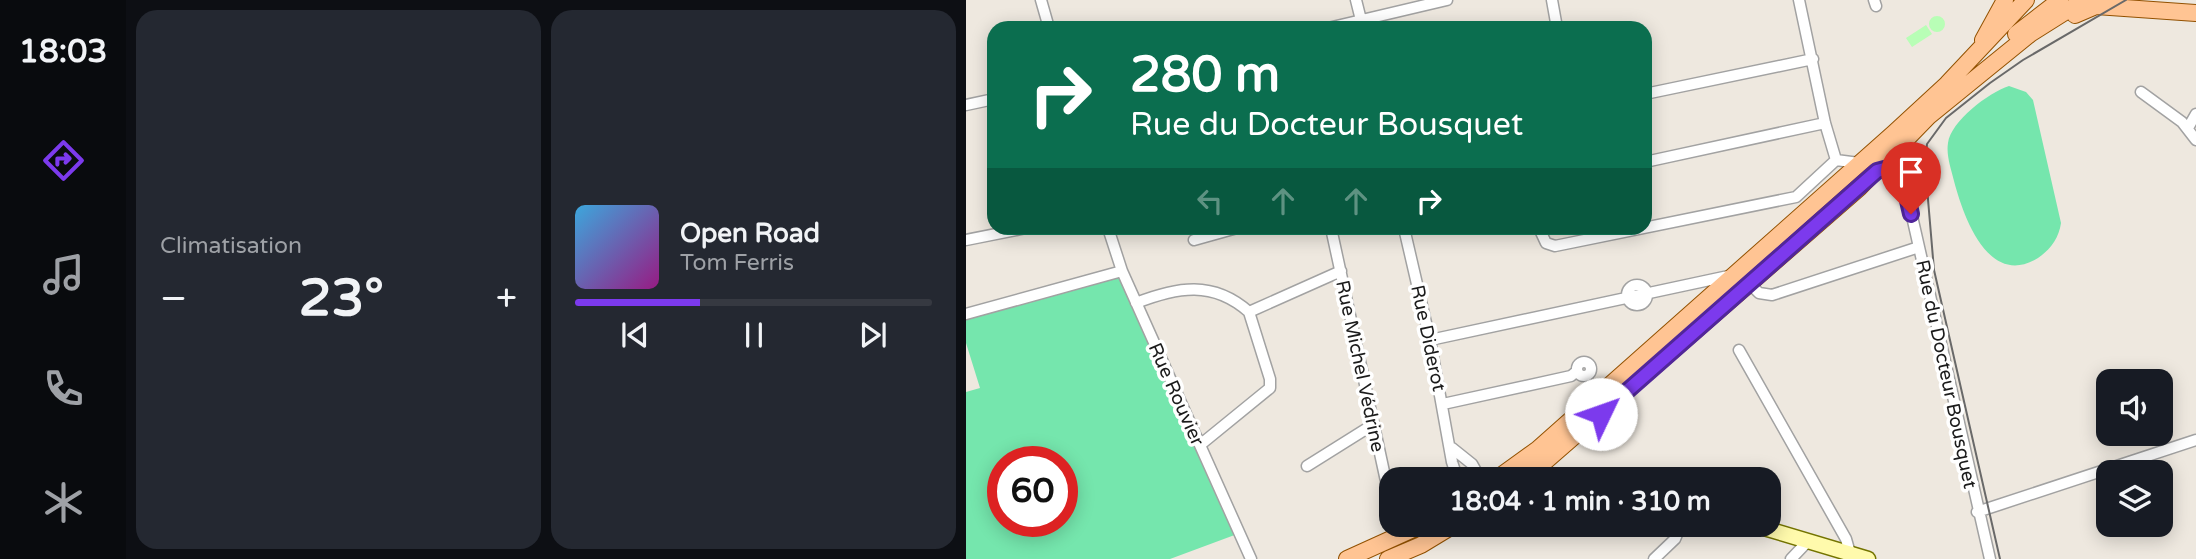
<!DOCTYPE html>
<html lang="fr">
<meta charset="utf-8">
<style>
:root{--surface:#171b24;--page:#242831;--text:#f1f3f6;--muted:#9ea1a6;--line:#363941;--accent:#7c3aed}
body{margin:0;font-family:"Varela Round",sans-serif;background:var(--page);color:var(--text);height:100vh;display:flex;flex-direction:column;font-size:26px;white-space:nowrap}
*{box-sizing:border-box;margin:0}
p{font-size:23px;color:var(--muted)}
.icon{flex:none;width:38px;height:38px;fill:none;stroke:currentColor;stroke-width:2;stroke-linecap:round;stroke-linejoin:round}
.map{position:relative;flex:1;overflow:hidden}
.drawer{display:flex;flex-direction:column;gap:10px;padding:10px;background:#0d0f14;width:840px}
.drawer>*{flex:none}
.top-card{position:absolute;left:21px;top:21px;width:665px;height:214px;border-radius:21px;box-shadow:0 4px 18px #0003;background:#0b6e4f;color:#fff;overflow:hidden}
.tools{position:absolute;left:1130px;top:369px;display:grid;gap:14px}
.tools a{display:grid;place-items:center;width:77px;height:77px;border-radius:14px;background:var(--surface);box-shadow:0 4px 18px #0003;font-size:35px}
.speed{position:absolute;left:21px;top:446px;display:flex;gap:14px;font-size:35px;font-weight:700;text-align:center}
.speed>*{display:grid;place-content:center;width:91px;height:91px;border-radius:50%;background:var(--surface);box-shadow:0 4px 18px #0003;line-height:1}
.speed .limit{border:10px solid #d22;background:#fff;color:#111}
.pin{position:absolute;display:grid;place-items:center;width:60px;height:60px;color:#fff;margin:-72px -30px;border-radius:50% 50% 50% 0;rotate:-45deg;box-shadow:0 0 7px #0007}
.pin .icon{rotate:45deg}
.me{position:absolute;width:77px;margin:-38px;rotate:48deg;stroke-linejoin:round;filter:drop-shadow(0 0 5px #0008)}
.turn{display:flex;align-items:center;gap:24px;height:147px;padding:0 28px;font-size:32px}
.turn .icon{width:91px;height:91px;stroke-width:2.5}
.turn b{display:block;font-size:49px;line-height:60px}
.lanes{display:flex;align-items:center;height:66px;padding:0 28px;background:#0003;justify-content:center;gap:35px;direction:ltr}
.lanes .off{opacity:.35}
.big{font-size:52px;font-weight:700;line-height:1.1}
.drawer .widget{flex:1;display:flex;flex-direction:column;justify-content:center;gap:10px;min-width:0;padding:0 24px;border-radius:21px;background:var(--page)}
.song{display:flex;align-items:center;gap:21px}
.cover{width:84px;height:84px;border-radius:10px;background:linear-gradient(135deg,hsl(200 70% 55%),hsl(310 70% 35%))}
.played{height:7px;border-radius:4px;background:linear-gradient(90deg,var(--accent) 35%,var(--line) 35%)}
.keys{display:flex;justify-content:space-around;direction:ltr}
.heat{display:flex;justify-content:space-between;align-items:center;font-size:38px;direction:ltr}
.drawer .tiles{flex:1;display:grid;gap:10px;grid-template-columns:repeat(2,1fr)}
.trip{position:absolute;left:413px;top:467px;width:402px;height:70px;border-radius:21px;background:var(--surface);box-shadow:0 4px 18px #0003;font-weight:700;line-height:70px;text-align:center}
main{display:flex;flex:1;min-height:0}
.tabs{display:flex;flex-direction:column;width:126px;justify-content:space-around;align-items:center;background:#090b0e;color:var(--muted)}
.tabs .icon{width:49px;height:49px}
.tabs .current{color:var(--accent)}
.tabs b{font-size:32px;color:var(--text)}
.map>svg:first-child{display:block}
.park{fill:#b8feb6}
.pitch{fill:#75e6ad;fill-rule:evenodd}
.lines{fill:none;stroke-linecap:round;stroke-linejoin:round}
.street-casing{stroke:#a2a2a2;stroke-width:13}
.secondary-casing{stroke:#747400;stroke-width:17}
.primary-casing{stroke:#925100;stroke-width:18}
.street{stroke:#fff;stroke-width:10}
.secondary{stroke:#fffaac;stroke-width:14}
.primary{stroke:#ffc493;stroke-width:16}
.tram{stroke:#696969;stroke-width:2}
.route-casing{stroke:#51269a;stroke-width:18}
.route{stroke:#7c3aed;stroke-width:12}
.labels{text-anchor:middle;stroke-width:7;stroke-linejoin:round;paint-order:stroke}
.street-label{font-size:19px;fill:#1b1b1b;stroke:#fff}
</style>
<main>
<nav class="tabs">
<b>18:03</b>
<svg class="icon current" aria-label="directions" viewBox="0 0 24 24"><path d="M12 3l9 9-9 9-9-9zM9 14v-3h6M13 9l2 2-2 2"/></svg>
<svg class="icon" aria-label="music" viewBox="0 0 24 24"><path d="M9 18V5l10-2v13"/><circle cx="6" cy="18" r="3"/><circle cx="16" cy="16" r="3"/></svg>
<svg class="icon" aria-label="phone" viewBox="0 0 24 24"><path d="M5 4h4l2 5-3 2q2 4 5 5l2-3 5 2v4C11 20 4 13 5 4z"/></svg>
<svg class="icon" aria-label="climate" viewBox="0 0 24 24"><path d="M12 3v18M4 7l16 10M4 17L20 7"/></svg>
</nav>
<section class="drawer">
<div class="tiles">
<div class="widget"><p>Climatisation</p>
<div class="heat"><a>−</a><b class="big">23°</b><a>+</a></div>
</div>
<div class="widget">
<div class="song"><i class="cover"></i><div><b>Open Road</b><p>Tom Ferris</p></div></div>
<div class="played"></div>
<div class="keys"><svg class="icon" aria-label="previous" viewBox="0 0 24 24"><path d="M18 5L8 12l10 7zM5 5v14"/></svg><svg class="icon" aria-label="pause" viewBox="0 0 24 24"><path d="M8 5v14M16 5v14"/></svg><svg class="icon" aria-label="next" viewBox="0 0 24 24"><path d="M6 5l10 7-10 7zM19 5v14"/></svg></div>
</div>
</div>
</section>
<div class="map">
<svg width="1230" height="559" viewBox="0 0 1230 559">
<rect width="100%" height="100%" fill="#eee8df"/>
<path class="park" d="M963 24a8 8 0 1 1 16 0a8 8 0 1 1-16 0Z
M960 25 966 34 946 47 940 38Z"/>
<path class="pitch" d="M1043 86 1060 92 1067 100 1095 223C1093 238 1084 250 1072 258 1022 289 997 215 988 181 985 169 980 155 982 143 985 121 1022 93 1043 86Z
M156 271 274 533 204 559H0V392L14 388 0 343V314ZM37 462H96V522H37Z"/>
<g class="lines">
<g class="street-casing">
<path id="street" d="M75 0 83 28
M390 0 397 28
M586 0 591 28
M833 0 859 123 870 160 893 163
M908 0 910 6
M362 28 481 0
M1175 92 1216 122 1230 140
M679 94 847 59
M0 105 28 99
M1222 128 1230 114
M930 146 1024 559
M679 162 859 123
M142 228 156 271 285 559
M365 228 425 504
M438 228 464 340 486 462 492 480
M573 228 580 243 589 246 830 197 870 160
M0 240 60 228
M228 240 271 228
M782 282 793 293 806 295 953 247
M661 295a10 10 0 1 1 20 0a10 10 0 1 1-20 0Z
M170 303C211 287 247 280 283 312L375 271
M0 314 156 271
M464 340 767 275
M773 350 880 539 884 553
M611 369a7 7 0 1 1 14 0a7 7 0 1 1-14 0Z
M477 404 605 376 611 371
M234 445 304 388V379L283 312
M486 448 506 464 515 480
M341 466 408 424
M1011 512 1230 440
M688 559 709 539 715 525
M825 559 843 540"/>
</g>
<g class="secondary-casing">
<path id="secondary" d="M788 525 902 559"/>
</g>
<g class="primary-casing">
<path id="primary" d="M1109 15 1130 6 1230 13
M1050 34 1094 0
M1017 40 1039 0
M529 480 572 449 928 133 981 84 1060 0
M558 480 893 188 963 116 1064 34 1118 0
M381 559 456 525
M422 559 455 545 488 525"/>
</g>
<use href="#street" class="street"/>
<use href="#secondary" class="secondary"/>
<use href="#primary" class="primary"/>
<path class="tram" d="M1034 559 968 270 959 164 961 144 980 118 1024 83 1057 60 1160 0"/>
</g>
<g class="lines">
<g class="route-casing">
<path id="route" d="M635 414 911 171 926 167 935 170 945 214"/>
</g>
<use href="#route" class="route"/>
</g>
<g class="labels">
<g class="street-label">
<text transform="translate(463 338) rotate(78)" y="7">Rue Diderot</text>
<text transform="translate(395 366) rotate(78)" y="7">Rue Michel Védrine</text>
<text transform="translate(981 374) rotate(78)" y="7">Rue du Docteur Bousquet</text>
<text transform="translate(211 394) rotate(66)" y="7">Rue Rouvier</text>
</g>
</g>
</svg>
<div class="tools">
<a><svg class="icon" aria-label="sound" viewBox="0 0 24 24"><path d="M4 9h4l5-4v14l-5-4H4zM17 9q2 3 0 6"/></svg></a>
<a><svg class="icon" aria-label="layers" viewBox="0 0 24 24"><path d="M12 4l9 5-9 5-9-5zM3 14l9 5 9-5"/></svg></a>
</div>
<div class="speed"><div class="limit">60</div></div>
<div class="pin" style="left:945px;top:214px;background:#d93025"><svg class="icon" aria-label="arrive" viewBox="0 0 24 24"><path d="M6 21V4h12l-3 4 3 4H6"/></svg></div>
<svg class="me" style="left:635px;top:414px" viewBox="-20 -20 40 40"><circle r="19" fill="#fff"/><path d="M0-13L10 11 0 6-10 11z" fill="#7c3aed"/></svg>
<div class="trip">18:04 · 1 min · 310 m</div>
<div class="top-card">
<div class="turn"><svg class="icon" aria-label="right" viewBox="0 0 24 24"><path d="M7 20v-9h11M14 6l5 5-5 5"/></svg><div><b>280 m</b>Rue du Docteur Bousquet</div></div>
<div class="lanes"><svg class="icon off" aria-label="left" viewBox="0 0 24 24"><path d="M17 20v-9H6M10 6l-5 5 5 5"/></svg><svg class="icon off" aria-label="ahead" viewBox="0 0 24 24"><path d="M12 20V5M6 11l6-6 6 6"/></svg><svg class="icon off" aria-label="ahead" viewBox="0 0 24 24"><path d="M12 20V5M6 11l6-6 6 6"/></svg><svg class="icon" aria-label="right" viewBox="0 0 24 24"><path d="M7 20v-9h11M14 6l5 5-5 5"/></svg></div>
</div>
</div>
</main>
